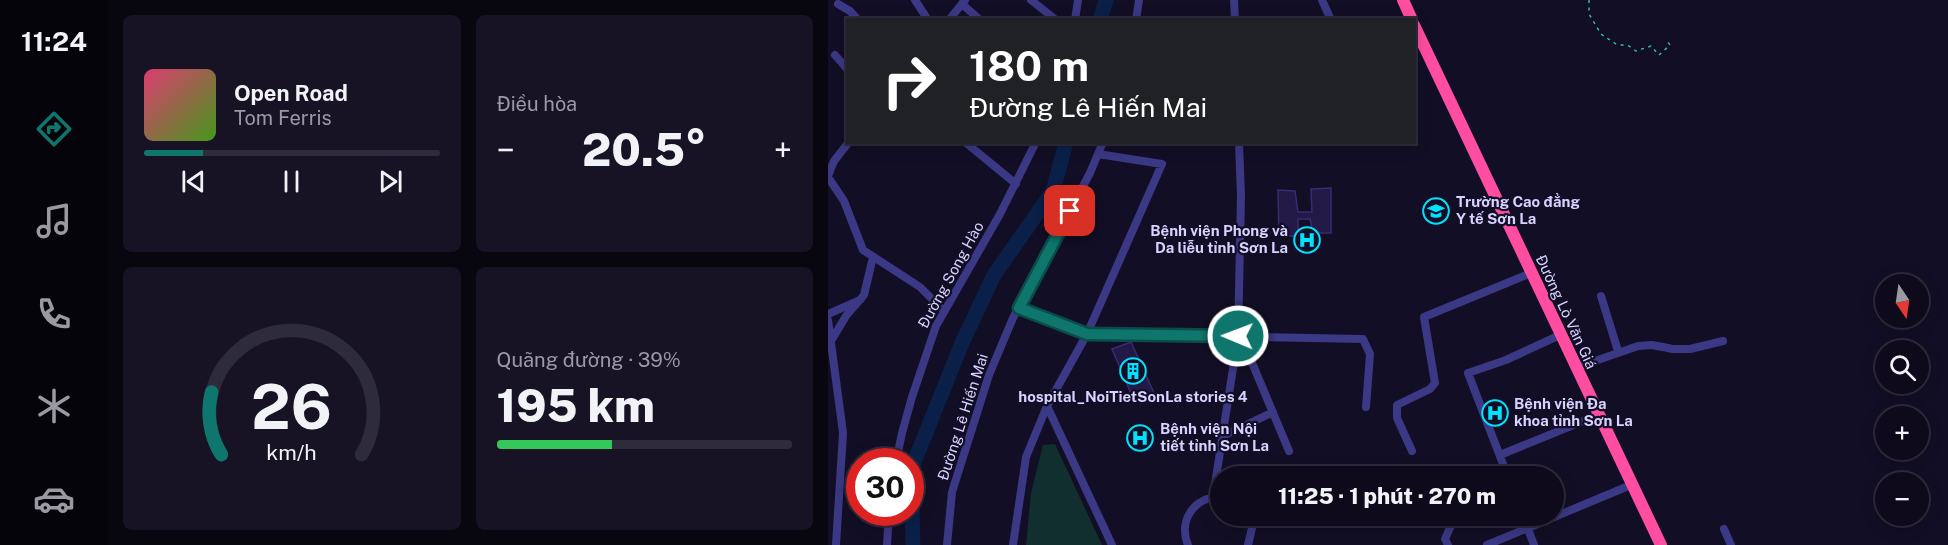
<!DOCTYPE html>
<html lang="vi">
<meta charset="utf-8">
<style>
:root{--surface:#0e0a1c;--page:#171325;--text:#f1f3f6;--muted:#9b9aa3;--line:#2e2b3b;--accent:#0f766e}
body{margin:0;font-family:"Public Sans",sans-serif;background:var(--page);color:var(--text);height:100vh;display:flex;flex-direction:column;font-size:22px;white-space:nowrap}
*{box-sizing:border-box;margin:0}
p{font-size:20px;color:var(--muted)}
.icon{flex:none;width:33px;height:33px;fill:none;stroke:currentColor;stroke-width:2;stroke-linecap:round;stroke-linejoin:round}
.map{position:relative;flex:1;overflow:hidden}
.sheet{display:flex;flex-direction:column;gap:15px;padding:15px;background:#08060f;width:720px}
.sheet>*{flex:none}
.hud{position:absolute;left:18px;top:18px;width:570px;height:126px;border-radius:0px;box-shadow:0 3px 15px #0003,0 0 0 2px var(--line);background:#202124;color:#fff;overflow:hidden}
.needle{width:39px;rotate:167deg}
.tools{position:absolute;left:1047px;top:274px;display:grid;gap:12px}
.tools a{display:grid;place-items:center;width:54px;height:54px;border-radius:50%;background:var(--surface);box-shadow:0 3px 15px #0003,0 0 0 2px var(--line);font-size:30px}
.speed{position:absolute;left:18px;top:448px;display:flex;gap:12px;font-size:30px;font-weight:700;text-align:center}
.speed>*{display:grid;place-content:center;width:78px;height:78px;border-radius:50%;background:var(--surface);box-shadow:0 3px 15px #0003,0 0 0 2px var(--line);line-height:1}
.speed .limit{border:9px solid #d22;background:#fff;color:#111}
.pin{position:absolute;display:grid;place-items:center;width:51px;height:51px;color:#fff;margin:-26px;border-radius:12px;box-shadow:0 3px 9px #0006}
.me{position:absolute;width:66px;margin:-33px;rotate:271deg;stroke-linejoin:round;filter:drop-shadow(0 0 4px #0008)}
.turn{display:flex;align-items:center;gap:21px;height:126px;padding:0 24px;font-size:27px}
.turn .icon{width:78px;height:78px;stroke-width:2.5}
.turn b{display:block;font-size:42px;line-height:51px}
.big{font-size:45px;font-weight:800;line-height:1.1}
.sheet .card{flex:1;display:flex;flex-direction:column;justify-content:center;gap:9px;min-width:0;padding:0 21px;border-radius:9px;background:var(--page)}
.sheet .dial{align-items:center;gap:0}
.dial svg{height:156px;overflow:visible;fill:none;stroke:var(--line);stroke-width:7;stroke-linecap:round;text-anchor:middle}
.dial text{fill:var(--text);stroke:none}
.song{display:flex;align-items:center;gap:18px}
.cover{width:72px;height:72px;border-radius:9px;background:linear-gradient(135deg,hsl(340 70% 55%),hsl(100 70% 35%))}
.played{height:6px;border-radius:3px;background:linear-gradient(90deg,var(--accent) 20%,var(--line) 20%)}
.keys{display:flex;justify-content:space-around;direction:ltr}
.heat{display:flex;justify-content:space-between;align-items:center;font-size:33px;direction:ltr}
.charge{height:9px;border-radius:4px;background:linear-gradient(90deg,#34c759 39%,var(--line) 0)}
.sheet .tiles{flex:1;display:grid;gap:15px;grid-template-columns:repeat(2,1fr)}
.trip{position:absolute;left:382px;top:466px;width:354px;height:60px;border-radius:30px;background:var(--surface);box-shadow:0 3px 15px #0003,0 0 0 2px var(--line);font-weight:800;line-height:60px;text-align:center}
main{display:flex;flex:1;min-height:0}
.tabs{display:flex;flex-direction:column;width:108px;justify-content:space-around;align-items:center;background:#06040b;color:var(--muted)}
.tabs .icon{width:42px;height:42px}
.tabs .on{color:var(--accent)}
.tabs b{font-size:27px;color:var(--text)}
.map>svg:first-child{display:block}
.green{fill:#112f2e}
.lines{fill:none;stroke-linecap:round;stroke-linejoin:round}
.river{stroke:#0a2048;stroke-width:15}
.building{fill:#231947;stroke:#3a2b73;stroke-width:1.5}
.path{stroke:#2bbab2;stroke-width:1.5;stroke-dasharray:3 4.5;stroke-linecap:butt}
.minor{stroke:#3b3885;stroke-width:8}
.highway{stroke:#ff4da1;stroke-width:12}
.route-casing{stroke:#0a4d48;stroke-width:15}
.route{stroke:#0f766e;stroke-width:10}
.labels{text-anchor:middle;stroke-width:4.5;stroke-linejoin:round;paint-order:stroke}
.poi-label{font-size:15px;font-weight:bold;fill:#d7d2ff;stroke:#120e25;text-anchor:start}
.street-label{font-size:15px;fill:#d7d2ff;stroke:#120e25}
</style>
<main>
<nav class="tabs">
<b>11:24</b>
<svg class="icon on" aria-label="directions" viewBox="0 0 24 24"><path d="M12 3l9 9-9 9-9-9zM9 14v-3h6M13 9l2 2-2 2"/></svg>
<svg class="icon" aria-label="music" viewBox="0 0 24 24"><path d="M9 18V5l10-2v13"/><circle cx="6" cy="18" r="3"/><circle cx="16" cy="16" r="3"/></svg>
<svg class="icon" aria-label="phone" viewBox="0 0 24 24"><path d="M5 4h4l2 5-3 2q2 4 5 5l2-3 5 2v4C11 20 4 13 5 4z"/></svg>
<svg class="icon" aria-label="climate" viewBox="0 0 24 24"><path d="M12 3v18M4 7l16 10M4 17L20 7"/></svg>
<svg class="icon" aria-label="car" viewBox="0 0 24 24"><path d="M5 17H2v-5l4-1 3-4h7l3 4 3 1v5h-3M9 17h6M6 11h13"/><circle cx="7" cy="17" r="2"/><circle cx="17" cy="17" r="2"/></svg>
</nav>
<section class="sheet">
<div class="tiles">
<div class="card">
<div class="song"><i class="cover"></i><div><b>Open Road</b><p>Tom Ferris</p></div></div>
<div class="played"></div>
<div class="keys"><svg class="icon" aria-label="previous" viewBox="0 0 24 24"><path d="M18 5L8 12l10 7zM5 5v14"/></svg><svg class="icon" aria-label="pause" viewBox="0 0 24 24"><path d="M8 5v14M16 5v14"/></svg><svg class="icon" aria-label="next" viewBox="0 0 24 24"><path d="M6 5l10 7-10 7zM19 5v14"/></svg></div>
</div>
<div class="card"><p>Điều hòa</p>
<div class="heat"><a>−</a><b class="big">20.5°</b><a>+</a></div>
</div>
<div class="card dial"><svg viewBox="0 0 100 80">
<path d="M14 69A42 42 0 1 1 86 69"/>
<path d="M14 69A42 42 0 0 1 9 37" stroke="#0f766e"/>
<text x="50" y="56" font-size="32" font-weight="700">26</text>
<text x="50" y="72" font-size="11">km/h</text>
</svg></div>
<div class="card"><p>Quãng đường · 39%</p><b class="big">195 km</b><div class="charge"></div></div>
</div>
</section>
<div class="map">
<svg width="1120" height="545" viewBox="0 0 1120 545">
<rect width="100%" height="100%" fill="#120e25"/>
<path class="green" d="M227 444 274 545H198L203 493 215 445Z"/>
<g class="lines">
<path class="river" d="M272 20 278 0
M85 545 83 470 134 343 166 275 225 191 238 142"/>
</g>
<path class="building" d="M503 188V233H485L482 219H470V236H451L450 190 467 191 470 212H484L483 189Z
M303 342 326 393 305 398 284 349Z"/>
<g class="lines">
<path class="path" d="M761 0V14L773 34 788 44 801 46 808 51 823 46 831 55 842 45 840 42"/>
<path class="minor" d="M87 0 100 20
M203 0 228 20
M406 0 407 20
M494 0 503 20
M10 4 22 11 30 20
M134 4 152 20
M121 20 137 0
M247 20 250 0
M308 20 311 0
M7 55 20 70
M137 142 188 184
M0 176 6 161 21 142
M0 177 16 201 35 250 92 287 116 311
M773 296 790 351
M191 307 259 334 535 339 542 354 538 407
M0 314 32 300 36 295 45 257
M0 320 15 433 8 545
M410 336 417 346 461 451
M3 341 18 316 30 302
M747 368 810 346 824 345 845 349H862L895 341
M219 406 284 545
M395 436 445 412
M584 451 569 418V405L602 389 607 383 596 317 703 273
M672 455 770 415
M68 462 74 433 84 397 108 326 172 214 208 142
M599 470 604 477
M680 477 640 373 678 360 732 335
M385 497 410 336 413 197 411 142
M695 516 706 545
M896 529 903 545
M59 545 61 513
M119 545 124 492 161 375 185 318 262 173 275 142
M185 545 198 457 219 406 259 334 334 164 270 154
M360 545C350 521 366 496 393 497
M420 545 424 528 421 516
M620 545 617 539 624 523 622 516
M659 545 803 485"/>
<path class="highway" d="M575 0 584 20
M586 25 833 545"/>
</g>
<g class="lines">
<g class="route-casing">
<path id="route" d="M242 211 191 308 259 334 410 336"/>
</g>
<use href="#route" class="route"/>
</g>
<defs>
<g id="university-ring" transform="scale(1.35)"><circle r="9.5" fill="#120e25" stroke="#00e2fd" stroke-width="1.5"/><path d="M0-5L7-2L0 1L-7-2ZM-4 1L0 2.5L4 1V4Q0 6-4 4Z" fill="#00e2fd"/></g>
<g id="hospital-ring" transform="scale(1.35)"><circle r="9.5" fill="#120e25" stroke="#00e2fd" stroke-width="1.5"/><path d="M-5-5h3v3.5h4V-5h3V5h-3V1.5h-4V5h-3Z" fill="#00e2fd"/></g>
<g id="building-ring" transform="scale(1.35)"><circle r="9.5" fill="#120e25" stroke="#00e2fd" stroke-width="1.5"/><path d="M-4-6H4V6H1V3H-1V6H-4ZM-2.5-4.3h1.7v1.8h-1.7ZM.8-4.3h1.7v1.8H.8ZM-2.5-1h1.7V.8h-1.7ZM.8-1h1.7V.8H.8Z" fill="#00e2fd"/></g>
</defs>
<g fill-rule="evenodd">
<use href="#university-ring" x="608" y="211"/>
<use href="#hospital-ring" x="479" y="240"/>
<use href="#building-ring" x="305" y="371"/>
<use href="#hospital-ring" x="667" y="413"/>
<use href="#hospital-ring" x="312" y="438"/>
</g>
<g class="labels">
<g class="poi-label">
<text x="628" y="207">Trường Cao đẳng<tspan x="628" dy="17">Y tế Sơn La</tspan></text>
<text x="460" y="236" text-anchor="end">Bệnh viện Phong và<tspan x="460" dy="17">Da liễu tỉnh Sơn La</tspan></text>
<text x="305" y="402" text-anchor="middle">hospital_NoiTietSonLa stories 4</text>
<text x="686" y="409">Bệnh viện Đa<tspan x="686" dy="17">khoa tỉnh Sơn La</tspan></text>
<text x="332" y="434">Bệnh viện Nội<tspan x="332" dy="17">tiết tỉnh Sơn La</tspan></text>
</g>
<g class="street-label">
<text transform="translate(123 275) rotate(-61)" y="5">Đường Song Hào</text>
<text transform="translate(738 312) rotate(65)" y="5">Đường Lò Văn Giá</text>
<text transform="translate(135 417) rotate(-72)" y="5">Đường Lê Hiến Mai</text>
</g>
</g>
</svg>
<div class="tools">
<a><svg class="needle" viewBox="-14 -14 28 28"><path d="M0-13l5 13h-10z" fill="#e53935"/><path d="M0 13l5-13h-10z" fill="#9b9aa3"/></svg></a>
<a><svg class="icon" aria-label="search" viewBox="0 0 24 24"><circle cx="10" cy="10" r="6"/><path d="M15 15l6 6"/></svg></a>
<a>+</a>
<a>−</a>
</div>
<div class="speed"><div class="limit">30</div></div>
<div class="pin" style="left:242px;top:211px;background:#d93025"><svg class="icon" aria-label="arrive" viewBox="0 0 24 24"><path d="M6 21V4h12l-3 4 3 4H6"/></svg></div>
<svg class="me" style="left:410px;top:336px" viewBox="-20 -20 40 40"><circle r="17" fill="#0f766e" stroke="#fff" stroke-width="3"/><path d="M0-11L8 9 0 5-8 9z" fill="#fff"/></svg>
<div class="trip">11:25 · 1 phút · 270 m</div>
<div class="hud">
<div class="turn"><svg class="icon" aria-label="right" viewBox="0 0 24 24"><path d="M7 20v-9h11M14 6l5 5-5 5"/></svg><div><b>180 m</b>Đường Lê Hiến Mai</div></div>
</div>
</div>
</main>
